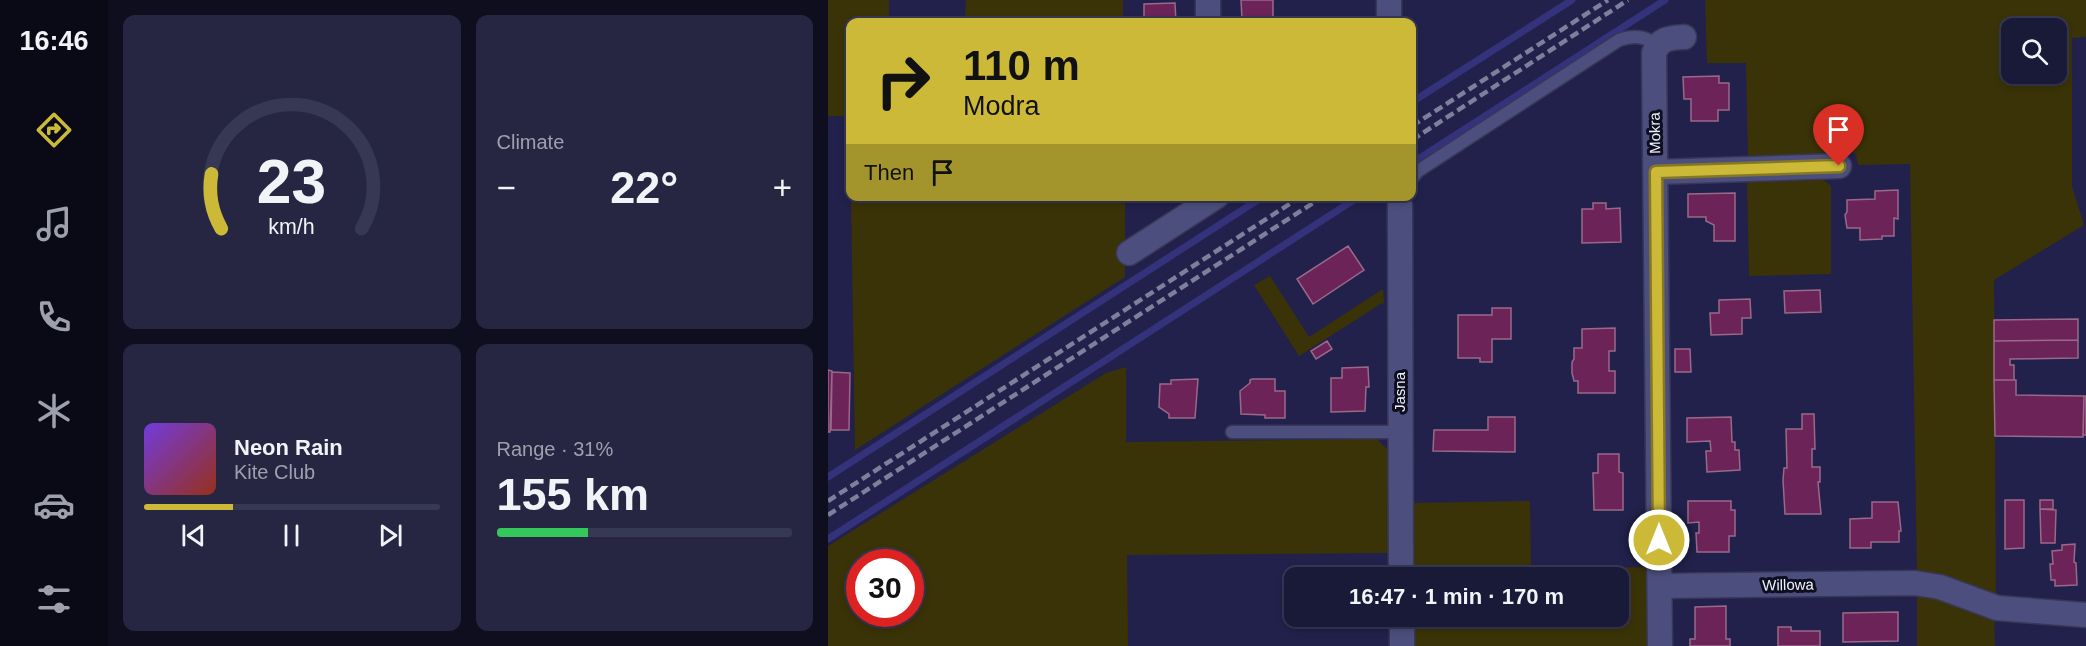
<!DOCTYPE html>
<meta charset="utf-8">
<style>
:root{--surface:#191938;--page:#262643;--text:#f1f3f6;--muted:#9fa0ae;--line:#373853;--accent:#cdb938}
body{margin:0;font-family:Helvetica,sans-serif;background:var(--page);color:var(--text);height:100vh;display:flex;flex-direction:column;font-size:22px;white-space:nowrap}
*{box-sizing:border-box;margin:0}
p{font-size:20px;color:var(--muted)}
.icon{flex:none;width:33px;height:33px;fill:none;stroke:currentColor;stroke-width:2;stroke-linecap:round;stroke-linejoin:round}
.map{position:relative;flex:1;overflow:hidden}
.panel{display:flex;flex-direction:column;gap:15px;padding:15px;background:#0e0e1f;width:720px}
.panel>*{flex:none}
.guide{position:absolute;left:18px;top:18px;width:570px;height:183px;border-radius:12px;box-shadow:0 3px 9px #0003,0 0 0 2px var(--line);background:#cdb938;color:#111;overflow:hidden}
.controls{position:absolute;left:1173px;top:18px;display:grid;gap:12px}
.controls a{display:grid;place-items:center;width:66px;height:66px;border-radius:12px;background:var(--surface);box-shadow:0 3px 9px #0003,0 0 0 2px var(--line);font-size:30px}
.speed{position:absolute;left:18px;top:549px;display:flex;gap:12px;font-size:30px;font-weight:700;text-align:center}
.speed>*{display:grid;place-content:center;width:78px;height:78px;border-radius:50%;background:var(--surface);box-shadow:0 3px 9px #0003,0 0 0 2px var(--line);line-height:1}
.speed .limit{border:9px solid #d22;background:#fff;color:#111}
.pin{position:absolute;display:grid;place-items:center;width:51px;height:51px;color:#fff;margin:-62px -26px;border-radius:50% 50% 50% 0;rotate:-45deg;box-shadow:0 0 6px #0007}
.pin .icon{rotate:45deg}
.me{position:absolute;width:66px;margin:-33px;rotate:0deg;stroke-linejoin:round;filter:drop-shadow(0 0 4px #0008)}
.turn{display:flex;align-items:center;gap:21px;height:126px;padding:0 18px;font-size:27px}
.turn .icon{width:78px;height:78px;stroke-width:2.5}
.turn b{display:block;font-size:42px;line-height:51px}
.then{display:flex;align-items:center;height:57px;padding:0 18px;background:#0003;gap:12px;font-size:22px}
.big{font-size:45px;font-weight:700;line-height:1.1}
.panel .tile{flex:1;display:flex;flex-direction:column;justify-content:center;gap:9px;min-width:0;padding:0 21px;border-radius:12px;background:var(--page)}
.panel .dial{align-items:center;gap:0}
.dial svg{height:156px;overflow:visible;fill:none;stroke:var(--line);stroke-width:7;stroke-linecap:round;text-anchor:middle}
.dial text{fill:var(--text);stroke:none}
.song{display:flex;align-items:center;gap:18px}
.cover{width:72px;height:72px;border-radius:9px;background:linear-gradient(135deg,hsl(260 70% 55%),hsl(10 70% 35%))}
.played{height:6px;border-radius:3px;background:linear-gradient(90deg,var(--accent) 30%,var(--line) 30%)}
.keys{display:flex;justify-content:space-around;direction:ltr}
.heat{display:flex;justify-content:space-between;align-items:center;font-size:33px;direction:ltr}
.charge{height:9px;border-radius:4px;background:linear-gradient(90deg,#34c759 31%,var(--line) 0)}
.panel .tiles{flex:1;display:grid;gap:15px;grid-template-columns:repeat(2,1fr)}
.trip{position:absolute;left:456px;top:567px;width:345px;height:60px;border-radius:12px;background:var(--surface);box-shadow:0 3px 9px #0003,0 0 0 2px var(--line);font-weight:700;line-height:60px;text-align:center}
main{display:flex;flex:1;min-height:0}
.menu{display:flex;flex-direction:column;width:108px;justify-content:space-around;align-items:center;background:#0a0a16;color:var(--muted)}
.menu .icon{width:42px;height:42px}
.menu .current{color:var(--accent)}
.menu b{font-size:27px;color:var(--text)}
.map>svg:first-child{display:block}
.green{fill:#3a3307;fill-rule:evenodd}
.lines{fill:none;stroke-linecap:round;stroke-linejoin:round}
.stream{stroke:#34327b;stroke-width:7}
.building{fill:#6b2358;stroke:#996989;stroke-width:1.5}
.lane-casing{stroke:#393758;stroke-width:15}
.street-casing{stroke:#393758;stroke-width:27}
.lane{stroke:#4c4f7d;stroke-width:12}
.street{stroke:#4c4f7d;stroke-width:24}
.rail{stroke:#7f7f9b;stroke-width:4.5;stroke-dasharray:9 4.5;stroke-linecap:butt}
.route-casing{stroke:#857824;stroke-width:15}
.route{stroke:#cdb938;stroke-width:10}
.labels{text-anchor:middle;stroke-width:6;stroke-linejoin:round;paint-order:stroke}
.street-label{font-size:15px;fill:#eff1fc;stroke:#0d0e20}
</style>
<main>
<nav class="menu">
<b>16:46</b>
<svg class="icon current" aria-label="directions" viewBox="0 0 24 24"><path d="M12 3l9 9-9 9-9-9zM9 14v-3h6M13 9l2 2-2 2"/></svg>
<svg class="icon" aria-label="music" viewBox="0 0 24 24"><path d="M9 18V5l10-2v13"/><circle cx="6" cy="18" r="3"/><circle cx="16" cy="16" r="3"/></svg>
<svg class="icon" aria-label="phone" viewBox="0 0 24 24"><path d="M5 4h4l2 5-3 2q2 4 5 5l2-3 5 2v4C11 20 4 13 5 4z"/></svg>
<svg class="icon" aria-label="climate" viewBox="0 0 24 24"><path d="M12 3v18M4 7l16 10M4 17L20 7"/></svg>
<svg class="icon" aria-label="car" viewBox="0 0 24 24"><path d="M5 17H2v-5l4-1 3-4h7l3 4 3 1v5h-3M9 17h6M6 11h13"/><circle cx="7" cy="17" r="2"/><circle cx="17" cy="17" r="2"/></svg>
<svg class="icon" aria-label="filters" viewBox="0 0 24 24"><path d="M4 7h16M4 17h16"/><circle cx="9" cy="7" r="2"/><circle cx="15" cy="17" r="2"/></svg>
</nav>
<section class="panel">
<div class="tiles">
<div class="tile dial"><svg viewBox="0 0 100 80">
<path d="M14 69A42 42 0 1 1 86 69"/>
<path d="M14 69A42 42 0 0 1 9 41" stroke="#cdb938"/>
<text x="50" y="56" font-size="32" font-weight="700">23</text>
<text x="50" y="72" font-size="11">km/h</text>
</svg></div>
<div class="tile"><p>Climate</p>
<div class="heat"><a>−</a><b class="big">22°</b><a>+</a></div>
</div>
<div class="tile">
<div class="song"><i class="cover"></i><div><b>Neon Rain</b><p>Kite Club</p></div></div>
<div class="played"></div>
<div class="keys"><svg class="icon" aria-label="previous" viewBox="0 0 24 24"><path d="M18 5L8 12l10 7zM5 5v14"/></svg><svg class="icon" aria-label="pause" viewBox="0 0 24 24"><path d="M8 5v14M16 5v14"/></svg><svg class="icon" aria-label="next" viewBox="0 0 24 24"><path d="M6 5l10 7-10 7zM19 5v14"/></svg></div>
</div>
<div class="tile"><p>Range · 31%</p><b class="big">155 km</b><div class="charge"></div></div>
</div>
</section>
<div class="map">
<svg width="1258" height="646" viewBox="0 0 1258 646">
<rect width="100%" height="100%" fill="#21214b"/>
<path class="green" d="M0 0H61V18L137 19 138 0H295V22H22V147V116H0Z
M877 0H1258V37L1244 38V186L1256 225 1166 280 1168 596C1142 584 1118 576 1089 573L1082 164 1030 165 1028 155 1018 147 1001 148 991 157 920 159 918 63H879ZM1184 28H1228V74H1184Z
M991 176 1003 186V274L921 276 919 178Z
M23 197H297V277L27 450Z
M442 276 481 337 555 289 556 304 554 303 471 356 426 285Z
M298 367V442L549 439 559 449 563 465 564 553 299 555 300 646H0V546L278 373ZM32 562H82V614H32Z
M702 501 703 569 821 567 822 646H582V617L790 616V578H582V503Z
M1088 590 1166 615 1167 646H1089V598L1086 593Z"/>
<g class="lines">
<path class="stream" d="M584 102 744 0
M584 163 837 0
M0 477 436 196
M0 539 532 196"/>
</g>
<path class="building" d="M413 0H445V19H414Z
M347 3 348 22H316V4Z
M891 76V83H901V110H890V121H863V99H856L855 77Z
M1070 190V219L1066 218V236H1054V239L1032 240V228H1019L1017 215 1019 212V200L1047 199V191Z
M907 193V241H886V225L878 221V217H860V194Z
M765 203H778V209L792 208 793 242 754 243V209H765Z
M520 246 536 270 485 304 469 279Z
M992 290 993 312 957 313 956 291Z
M922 299 923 318H914V334L883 335 882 313H891V300Z
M664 308H683V339H664V362H652V358H630V315H664Z
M1250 319V340L1166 341V320Z
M787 328V351H781V371H787V393H750V381H746L744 373V362L746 359V348H754V329Z
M1250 340V358L1182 359V365H1186V380H1166V341Z
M499 341 504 349 488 359 483 351Z
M847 349H862L863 372H847Z
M540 367 541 387H538L537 411 503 412V378H514V368Z
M0 370 4 371 2 432H0Z
M4 372 22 373 21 430H3Z
M370 379 367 418H341V414L331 407 332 384H343V380Z
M424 379H447V391H457V418H437V415L413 414 412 391 422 383V380Z
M1166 380H1188V395L1256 396 1255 437 1167 436Z
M1256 396H1258V435H1255Z
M974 414H986L987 449H984V467H992V482H990L993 514H957L955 480 956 468H959L958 429H974Z
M660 417H687V452L605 451 606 430H660Z
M903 417 904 442H907V450H911L912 470 879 472 878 451H883L882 441 859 442V418Z
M770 454H791V472L795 473V510H766L765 473H770Z
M1177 500H1196V548L1177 549Z
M1212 500H1225V509H1212Z
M860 501H903V510H907V536H901V552H869L868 533H871V522L860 523Z
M1044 502H1070L1073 531H1071V542H1043V548H1022V519L1044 518Z
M1212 509 1228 510 1227 543H1213Z
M1247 544 1246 562 1248 563 1249 585 1227 586V580H1223L1222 564H1225L1224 551 1234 550V545Z
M898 606V639H902V646H862V639H867V607Z
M1070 612V641L1015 642V613Z
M950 627H963V631H992V646H950Z"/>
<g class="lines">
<g class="lane-casing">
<path id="lane" d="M584 178 590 171 791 40C806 35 817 36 829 45
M404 432H572"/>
</g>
<g class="street-casing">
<path id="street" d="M380 0V22
M561 22V0
M828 172 1011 166
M572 206 573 578
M301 253 389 196
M832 586 1087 583 1112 587 1169 608 1258 615
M574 616V646
M832 646 826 53C832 38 841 38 856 37"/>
</g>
<use href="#lane" class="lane"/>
<use href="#street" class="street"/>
<path class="rail" d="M584 126 780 0
M584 140 800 0
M0 501 474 196
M0 515 496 196"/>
</g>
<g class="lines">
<g class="route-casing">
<path id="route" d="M831 540 828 172 1011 166"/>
</g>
<use href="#route" class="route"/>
</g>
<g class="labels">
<g class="street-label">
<text transform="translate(827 133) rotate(-91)" y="5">Mokra</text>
<text transform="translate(572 392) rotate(-90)" y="5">Jasna</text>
<text transform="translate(960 585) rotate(-1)" y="5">Willowa</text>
</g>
</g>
</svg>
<div class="controls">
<a><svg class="icon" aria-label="search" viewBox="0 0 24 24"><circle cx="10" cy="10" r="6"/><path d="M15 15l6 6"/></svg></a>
</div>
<div class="speed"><div class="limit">30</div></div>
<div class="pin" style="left:1011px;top:166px;background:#d93025"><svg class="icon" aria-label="arrive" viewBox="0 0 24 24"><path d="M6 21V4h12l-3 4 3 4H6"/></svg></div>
<svg class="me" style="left:831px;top:540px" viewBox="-20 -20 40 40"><circle r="17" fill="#cdb938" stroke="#fff" stroke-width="3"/><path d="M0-11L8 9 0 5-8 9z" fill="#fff"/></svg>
<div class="trip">16:47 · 1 min · 170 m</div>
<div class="guide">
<div class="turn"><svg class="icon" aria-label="right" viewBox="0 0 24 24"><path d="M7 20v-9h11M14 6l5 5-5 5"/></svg><div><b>110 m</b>Modra</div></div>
<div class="then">Then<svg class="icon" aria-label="arrive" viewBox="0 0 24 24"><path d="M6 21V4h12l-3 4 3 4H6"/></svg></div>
</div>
</div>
</main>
